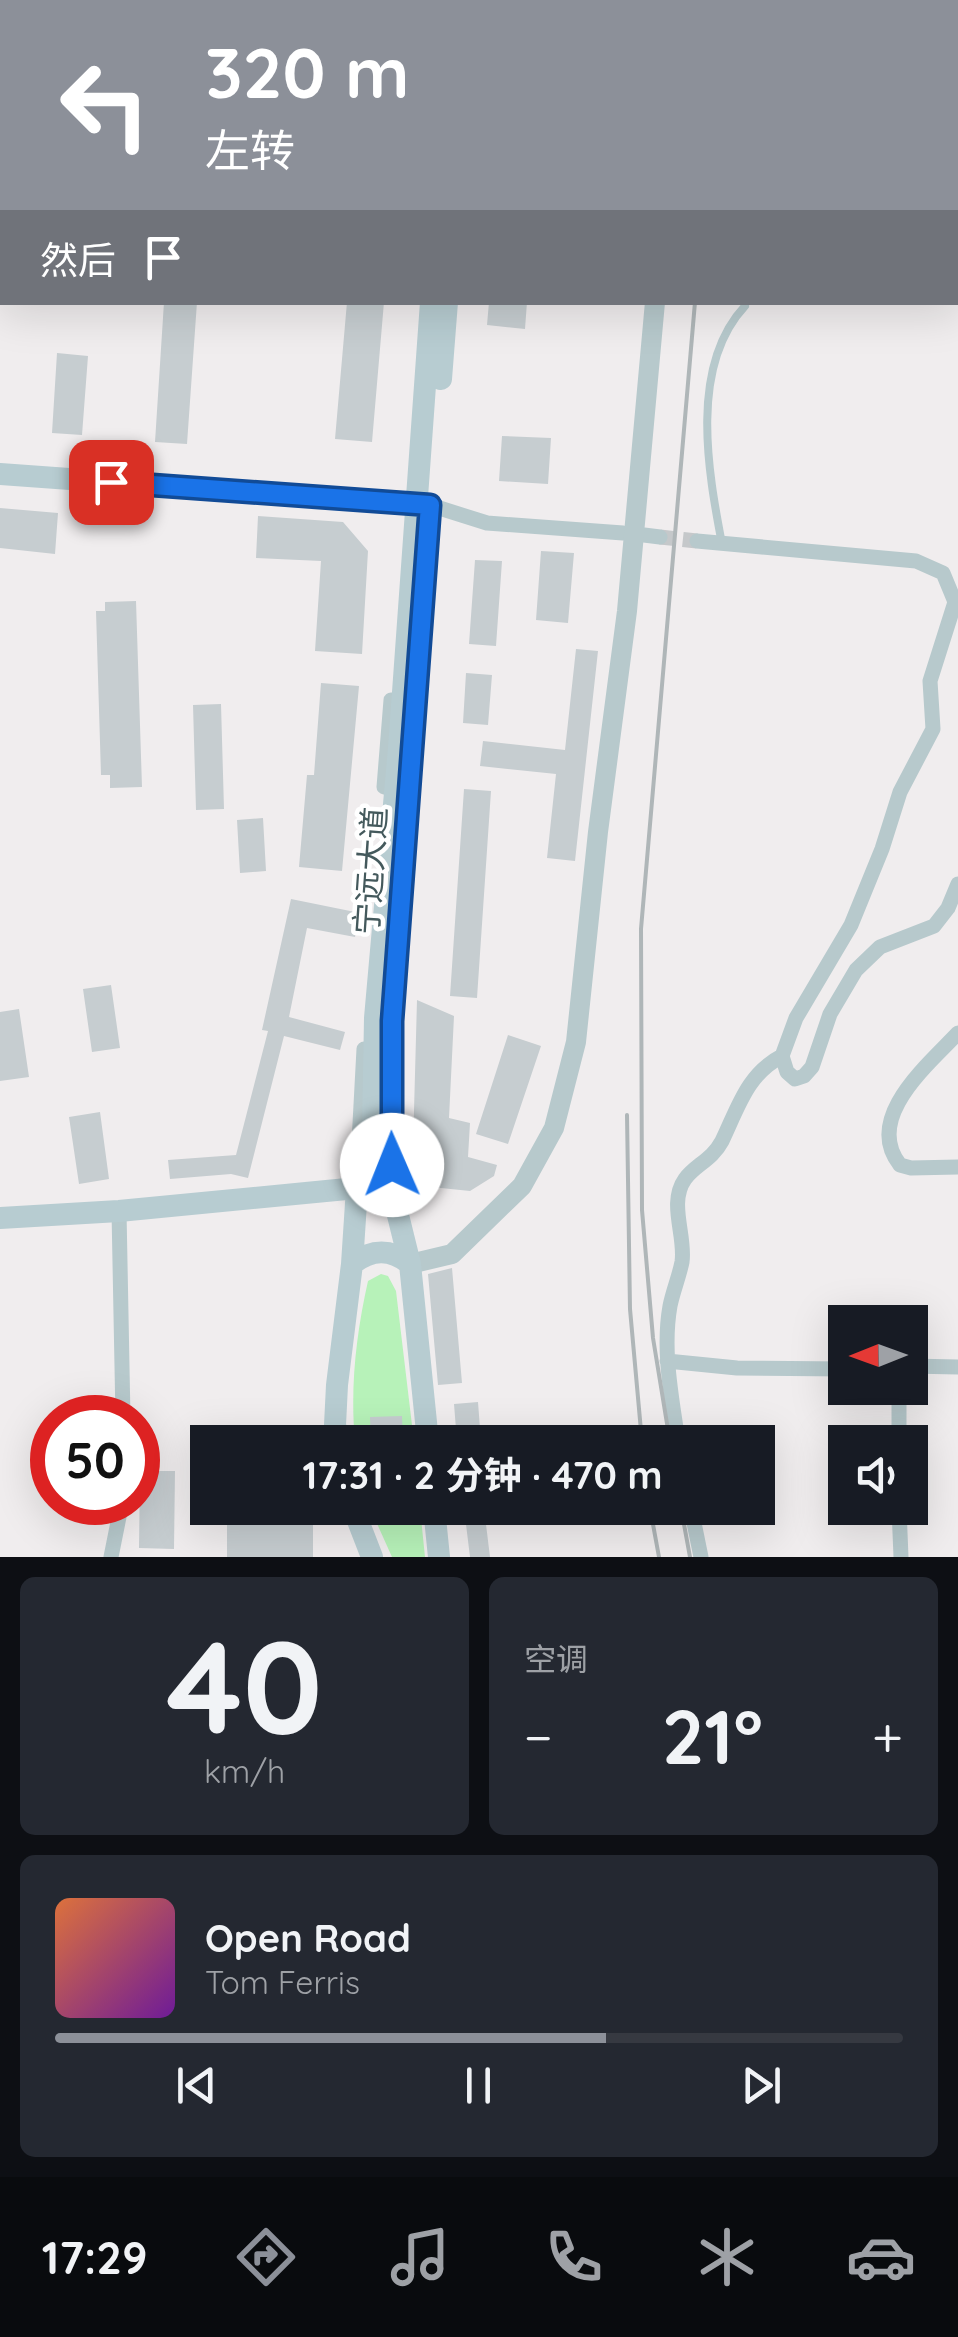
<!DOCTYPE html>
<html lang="zh">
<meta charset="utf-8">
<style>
:root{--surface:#171b24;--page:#242831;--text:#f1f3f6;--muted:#9ea1a6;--line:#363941;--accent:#8c9099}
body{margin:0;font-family:Quicksand,"Noto Sans SC",sans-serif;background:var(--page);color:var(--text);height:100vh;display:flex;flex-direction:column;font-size:38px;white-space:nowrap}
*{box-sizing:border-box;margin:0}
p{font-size:32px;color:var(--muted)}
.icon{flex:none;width:55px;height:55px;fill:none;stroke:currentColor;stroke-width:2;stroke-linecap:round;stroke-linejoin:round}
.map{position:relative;height:1557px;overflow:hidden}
.panel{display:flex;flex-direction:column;gap:20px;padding:20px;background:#0d0f14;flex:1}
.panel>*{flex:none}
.guide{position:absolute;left:0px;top:0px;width:960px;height:305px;box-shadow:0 10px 40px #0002;background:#8c9099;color:#fff;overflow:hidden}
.needle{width:65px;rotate:269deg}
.fabs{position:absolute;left:828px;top:1305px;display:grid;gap:20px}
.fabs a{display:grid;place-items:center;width:100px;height:100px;border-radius:0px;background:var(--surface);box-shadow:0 10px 40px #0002;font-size:50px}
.speed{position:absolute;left:30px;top:1395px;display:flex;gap:20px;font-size:50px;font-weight:700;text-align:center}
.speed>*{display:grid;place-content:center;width:130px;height:130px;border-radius:50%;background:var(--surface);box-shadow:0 10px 40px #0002;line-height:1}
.speed .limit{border:15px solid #d22;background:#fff;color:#111}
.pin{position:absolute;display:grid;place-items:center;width:85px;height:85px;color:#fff;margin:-42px;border-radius:20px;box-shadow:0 5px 15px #0006}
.me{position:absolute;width:110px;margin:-55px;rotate:359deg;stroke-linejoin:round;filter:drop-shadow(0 0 8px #0008)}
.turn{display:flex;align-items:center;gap:35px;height:210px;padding:0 40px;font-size:45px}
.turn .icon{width:130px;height:130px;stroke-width:2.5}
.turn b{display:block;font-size:70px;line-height:85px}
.then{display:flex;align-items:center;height:95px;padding:0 40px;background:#0003;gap:20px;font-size:38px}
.big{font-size:75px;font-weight:700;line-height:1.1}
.panel .tile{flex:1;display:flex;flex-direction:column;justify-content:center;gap:15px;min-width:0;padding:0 35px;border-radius:15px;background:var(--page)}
.panel .dial{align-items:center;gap:0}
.dial b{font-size:130px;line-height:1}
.song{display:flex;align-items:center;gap:30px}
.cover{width:120px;height:120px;border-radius:15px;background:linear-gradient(135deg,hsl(20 70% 55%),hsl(280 70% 35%))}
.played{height:10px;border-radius:5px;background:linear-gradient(90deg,var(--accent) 65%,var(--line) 65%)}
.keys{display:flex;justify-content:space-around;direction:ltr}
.heat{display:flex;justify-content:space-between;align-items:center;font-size:55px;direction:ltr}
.panel .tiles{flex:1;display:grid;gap:20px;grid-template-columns:1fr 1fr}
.tile:last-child{grid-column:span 2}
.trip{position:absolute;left:190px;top:1425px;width:585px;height:100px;border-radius:0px;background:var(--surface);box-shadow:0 10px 40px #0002;font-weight:700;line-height:100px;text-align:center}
.tabs{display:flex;height:160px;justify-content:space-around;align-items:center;background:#090b0e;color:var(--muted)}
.tabs .icon{width:70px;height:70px}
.tabs .current{color:var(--accent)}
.tabs b{font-size:45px;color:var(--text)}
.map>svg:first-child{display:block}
.green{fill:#b7f2b9}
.building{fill:#c6cdd0}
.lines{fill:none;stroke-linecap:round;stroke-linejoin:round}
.minor-tunnel{stroke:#c5c8ca;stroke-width:15;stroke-dasharray:15 8;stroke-linecap:butt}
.service{stroke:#b7c9cc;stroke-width:8}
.minor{stroke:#b7c9cc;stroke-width:15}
.tertiary{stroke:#b7c9cc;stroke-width:20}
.secondary{stroke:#b7ccd1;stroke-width:22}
.rail{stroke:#afb6b8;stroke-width:4}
.route-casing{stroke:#114b97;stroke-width:25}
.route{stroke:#1a73e8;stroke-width:18}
.labels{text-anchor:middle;stroke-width:9;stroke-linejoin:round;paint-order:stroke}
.street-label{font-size:32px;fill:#44595c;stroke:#fff}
</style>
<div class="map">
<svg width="958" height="1557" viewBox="0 0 958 1557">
<rect width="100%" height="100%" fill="#f0edee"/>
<path class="green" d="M381 1274 388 1276 396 1291 414 1442H355C350 1387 356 1335 368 1281Z
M370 1508H420L425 1557H392Z"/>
<path class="building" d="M164 302H197L187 444 155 442Z
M347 302H384L372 442 335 439Z
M489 302H527L525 329 487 325Z
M57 353 88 356 82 435 52 433Z
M502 436 551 438 548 484 499 481Z
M0 508 58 513 55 554 0 548Z
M258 516 343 522 368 551 362 654 315 651 321 561 256 558Z
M541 551 574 553 568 623 536 620Z
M475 560 502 561 496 646 469 644Z
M136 601 142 787 110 788V775H101L96 611H105V602Z
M576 649 598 651 575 861 547 858 556 774 480 766 483 741 565 750Z
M466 673 492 675 488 725 463 723Z
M321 683 359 686 342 871 299 867 307 775H314Z
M221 704 224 809 196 810 193 705Z
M464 789 491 791 477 998 450 996Z
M263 818 266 871 240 873 237 820Z
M291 899 360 913 355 937 307 928 289 1017 345 1032 340 1050 284 1036 248 1178 231 1174 170 1179 168 1160 236 1155 268 1031 262 1030Z
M111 985 120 1048 92 1052 83 989Z
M417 1000 454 1016 449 1118 470 1123 468 1157 497 1165 494 1176 470 1191 412 1185Z
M19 1009 29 1077 0 1081V1012Z
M508 1035 541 1046 508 1144 476 1134Z
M100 1112 109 1179 79 1184 69 1117Z
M452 1268 462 1383 438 1385 428 1274Z
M478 1402 481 1442H457L454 1404Z
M402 1416 403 1442H371L370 1417Z
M140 1471H175L174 1549 139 1548Z
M253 1508H286V1518H313V1557H227V1518H253Z
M464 1508H484L490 1557H470Z"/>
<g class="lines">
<path class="minor-tunnel" d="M660 537 697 541"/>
<path class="service" d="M722 544C708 471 689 366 745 306"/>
<path class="minor" d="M442 2V0
M583 2V0
M430 505 487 523 623 533
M644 535 660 537
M697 541 916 561 943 573 955 602 930 681 933 729 900 792 882 849 851 925 796 1018 782 1056 787 1072 795 1079 804 1076 812 1067 830 1014 856 970 880 947 934 926 948 908 958 884
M384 787 391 700
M958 1033C928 1065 863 1118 900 1165L911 1168 958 1167
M358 1161 364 1049
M119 1211 123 1418
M667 1361 737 1368 845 1369
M910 1366 958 1367
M678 1442C672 1398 662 1351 670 1306 673 1291 679 1277 682 1262 686 1236 668 1203 685 1179 695 1165 712 1160 722 1141 738 1108 747 1074 782 1056
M899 1442V1388
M691 1508 701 1557
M899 1508 901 1557
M111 1557 122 1502"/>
<path class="tertiary" d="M682 2V0
M410 1264 452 1254 522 1186 554 1128 576 1042 598 832 627 611 655 302"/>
<path class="secondary" d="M455 2V0
M471 2V0
M441 379 447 302
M0 474 430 505
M405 859 392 1021 393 1195 410 1264 428 1442
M0 1218 119 1211 357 1188 393 1195
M352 1264C372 1249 390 1248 410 1264
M339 1442 335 1425 337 1385 352 1264 357 1188 373 1131 375 1018 399 748 431 302
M353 1508 372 1557
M434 1508 439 1557"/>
<path class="rail" d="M729 2V0
M627 1115 630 1309 642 1442
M670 1442 653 1338 642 1210 641 929 695 302
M650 1508 659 1557
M681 1508 690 1557"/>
</g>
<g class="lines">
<g class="route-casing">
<path id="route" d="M111 482 430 505 392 1021V1165"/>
</g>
<use href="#route" class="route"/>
</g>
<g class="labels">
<g class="street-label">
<text transform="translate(371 871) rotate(-86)" y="11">宁远大道</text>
</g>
</g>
</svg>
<div class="fabs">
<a><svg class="needle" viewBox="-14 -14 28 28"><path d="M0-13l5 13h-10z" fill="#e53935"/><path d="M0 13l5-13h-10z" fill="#9ea1a6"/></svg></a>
<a><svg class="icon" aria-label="sound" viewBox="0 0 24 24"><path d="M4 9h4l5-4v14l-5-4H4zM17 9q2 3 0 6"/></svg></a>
</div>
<div class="speed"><div class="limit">50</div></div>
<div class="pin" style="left:111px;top:482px;background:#d93025"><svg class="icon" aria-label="arrive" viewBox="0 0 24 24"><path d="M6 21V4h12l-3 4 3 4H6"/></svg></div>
<svg class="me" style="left:392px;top:1165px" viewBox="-20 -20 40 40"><circle r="19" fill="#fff"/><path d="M0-13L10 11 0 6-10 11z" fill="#1a73e8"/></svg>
<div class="trip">17:31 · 2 分钟 · 470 m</div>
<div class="guide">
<div class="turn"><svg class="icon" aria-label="left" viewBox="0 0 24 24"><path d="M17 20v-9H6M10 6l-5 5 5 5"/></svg><div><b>320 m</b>左转</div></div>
<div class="then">然后<svg class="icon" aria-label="arrive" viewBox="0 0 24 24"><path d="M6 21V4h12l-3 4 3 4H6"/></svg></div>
</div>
</div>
<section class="panel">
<div class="tiles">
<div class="tile dial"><b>40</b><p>km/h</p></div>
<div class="tile"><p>空调</p>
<div class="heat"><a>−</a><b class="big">21°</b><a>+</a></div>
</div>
<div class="tile">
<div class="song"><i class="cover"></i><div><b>Open Road</b><p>Tom Ferris</p></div></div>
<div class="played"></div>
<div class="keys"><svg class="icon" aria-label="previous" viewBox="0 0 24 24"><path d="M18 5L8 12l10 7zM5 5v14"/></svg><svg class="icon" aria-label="pause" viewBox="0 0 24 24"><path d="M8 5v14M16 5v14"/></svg><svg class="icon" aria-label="next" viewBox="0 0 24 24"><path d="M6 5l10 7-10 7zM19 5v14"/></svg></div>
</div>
</div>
</section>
<nav class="tabs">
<b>17:29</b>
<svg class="icon current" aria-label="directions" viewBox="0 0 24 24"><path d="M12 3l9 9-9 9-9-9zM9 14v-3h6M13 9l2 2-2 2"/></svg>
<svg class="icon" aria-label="music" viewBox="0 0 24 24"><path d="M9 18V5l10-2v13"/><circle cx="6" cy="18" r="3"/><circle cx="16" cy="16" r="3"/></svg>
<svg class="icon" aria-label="phone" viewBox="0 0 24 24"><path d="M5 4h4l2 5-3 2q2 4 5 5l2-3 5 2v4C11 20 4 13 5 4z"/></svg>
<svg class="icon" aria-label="climate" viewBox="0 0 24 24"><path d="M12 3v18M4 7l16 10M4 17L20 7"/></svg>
<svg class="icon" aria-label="car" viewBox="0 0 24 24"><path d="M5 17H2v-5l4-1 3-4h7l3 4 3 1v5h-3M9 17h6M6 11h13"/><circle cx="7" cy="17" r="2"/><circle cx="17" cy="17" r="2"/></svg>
</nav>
